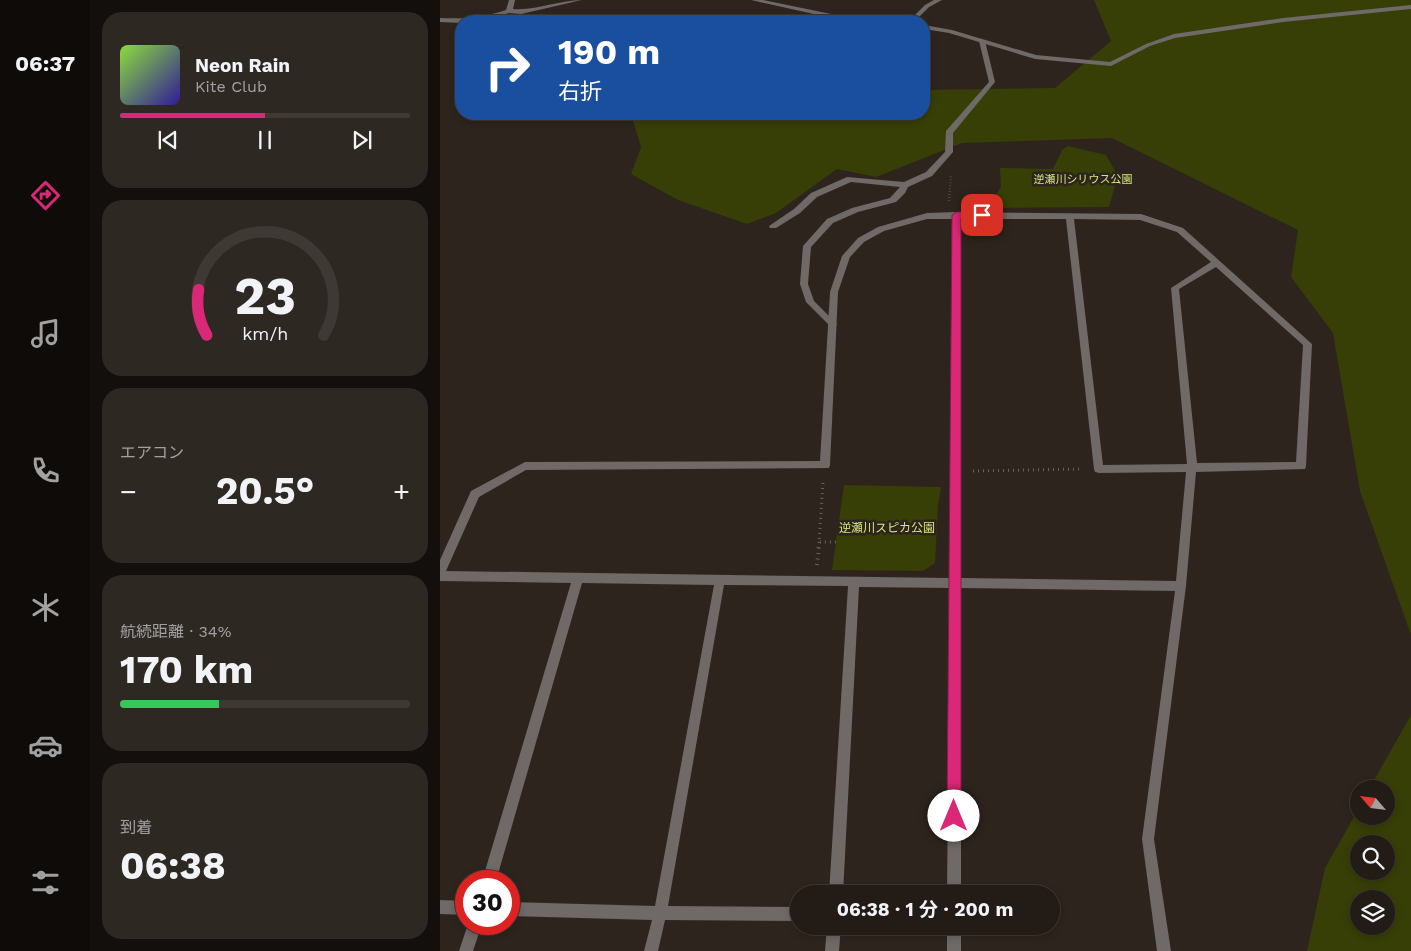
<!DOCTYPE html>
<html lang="ja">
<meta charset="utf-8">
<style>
:root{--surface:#221b16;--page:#2e2823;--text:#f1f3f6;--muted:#a2a1a1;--line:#3f3935;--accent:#db2777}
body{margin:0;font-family:"Work Sans","Noto Sans JP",sans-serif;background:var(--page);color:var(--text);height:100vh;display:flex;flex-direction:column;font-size:19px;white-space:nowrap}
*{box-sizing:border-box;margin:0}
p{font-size:16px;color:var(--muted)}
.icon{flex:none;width:28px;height:28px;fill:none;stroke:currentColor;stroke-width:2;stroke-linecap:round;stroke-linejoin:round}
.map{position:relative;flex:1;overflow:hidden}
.panel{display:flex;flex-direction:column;gap:12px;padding:12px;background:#130f0c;width:350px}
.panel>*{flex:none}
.guide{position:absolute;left:15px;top:15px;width:475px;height:105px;border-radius:20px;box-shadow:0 2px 8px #0003,0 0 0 1px var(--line);background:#1a4fa0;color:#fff;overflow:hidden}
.needle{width:32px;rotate:298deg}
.buttons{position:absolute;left:910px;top:780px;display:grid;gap:10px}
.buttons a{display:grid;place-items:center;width:45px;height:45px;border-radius:50%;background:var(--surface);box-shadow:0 2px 8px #0003,0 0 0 1px var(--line);font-size:25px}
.speed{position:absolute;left:15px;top:870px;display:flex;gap:10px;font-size:25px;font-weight:700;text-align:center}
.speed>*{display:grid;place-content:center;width:65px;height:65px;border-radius:50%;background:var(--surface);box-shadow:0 2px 8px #0003,0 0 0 1px var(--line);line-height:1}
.speed .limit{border:8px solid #d22;background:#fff;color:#111}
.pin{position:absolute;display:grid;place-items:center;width:42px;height:42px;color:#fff;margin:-21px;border-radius:10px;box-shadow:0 2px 8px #0006}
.me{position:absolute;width:55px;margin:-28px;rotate:0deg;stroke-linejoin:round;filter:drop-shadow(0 0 4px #0008)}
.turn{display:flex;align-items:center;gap:18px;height:105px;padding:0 20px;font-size:22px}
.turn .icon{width:65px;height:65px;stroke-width:2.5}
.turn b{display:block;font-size:35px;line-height:42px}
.big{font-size:38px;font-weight:700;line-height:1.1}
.panel .card{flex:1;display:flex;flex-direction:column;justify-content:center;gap:8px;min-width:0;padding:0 18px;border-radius:20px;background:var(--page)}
.panel .dial{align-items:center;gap:0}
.dial svg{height:130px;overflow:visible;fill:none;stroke:var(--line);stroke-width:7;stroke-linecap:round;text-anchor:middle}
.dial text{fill:var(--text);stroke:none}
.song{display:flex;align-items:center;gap:15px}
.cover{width:60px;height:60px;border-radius:8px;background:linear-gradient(135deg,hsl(90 70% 55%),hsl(250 70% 35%))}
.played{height:5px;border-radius:2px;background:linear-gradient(90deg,var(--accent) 50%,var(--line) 50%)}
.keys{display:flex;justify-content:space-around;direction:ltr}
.heat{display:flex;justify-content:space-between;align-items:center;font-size:28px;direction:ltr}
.charge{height:8px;border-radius:4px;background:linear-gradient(90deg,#34c759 34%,var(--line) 0)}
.trip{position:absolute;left:350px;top:885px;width:270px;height:50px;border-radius:25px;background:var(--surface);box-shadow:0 2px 8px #0003,0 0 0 1px var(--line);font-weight:700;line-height:50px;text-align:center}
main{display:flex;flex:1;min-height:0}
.tabs{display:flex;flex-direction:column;width:90px;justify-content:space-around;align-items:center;background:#0e0b09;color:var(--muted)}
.tabs .icon{width:35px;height:35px}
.tabs .current{color:var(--accent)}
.tabs b{font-size:22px;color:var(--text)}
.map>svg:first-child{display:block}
.green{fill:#373e06;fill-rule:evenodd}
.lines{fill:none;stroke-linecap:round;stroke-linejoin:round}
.path-far2{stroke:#6a615c;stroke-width:2.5;stroke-dasharray:0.5 2.5;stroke-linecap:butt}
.path-far1{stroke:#6a615c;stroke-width:3;stroke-dasharray:1 4;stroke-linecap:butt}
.path{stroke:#6a615c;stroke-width:4;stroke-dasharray:1 4.5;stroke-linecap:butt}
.lane{fill:#6f6967;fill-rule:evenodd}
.street{fill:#6f6967;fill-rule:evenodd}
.route{fill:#db2777;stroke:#8e194d}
.labels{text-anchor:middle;stroke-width:5;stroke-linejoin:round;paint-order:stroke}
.far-park-label{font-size:11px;fill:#d4e877;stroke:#2e241e}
.park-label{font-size:12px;fill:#d4e877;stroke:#2e241e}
</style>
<main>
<nav class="tabs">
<b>06:37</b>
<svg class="icon current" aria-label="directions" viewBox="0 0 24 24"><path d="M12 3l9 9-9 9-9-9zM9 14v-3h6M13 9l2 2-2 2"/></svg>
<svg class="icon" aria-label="music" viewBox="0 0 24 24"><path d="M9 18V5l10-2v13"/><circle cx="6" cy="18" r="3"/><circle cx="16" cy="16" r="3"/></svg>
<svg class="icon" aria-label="phone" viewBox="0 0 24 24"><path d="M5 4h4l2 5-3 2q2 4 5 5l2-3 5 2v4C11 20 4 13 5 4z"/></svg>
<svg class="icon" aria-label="climate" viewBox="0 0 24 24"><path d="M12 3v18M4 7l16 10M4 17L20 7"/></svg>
<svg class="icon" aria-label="car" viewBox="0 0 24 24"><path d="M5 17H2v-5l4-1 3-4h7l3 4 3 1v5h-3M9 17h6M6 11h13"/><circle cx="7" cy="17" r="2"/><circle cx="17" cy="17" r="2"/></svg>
<svg class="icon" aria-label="filters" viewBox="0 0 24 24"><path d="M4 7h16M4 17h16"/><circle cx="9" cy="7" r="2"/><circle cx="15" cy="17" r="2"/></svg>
</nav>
<section class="panel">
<div class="card">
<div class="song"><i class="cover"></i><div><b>Neon Rain</b><p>Kite Club</p></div></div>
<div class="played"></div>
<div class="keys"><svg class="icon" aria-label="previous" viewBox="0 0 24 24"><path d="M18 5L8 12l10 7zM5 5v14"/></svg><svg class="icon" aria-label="pause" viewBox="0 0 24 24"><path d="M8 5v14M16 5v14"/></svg><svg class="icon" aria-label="next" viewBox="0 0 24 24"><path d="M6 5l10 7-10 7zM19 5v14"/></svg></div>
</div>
<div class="card dial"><svg viewBox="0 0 100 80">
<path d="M14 69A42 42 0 1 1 86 69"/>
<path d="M14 69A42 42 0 0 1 9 41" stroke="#db2777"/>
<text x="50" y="56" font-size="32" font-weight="700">23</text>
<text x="50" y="72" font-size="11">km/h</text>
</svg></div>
<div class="card"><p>エアコン</p>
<div class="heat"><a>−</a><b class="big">20.5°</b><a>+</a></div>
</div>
<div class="card"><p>航続距離 · 34%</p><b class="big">170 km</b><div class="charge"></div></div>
<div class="card"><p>到着</p><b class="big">06:38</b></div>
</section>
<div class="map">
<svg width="971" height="951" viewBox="0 0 971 951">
<rect width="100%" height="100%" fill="#2e241e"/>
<path class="green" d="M654 0H971V635L920 491 893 333 851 277 858 230 672 138 522 143 436 177 397 169 336 213 307 224 238 200 191 174 201 147 191 114H484V90L615 88 671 41Z
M628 146 666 155 678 176 669 207 547 208 561 187 560 168 613 169 622 150Z
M404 485 501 487 498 505 495 563 483 571 392 570Z
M971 715V951H867L885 868 919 808V816H946V789H929ZM919 844H946V871H919ZM919 899H946V926H919Z"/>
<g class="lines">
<path class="path-far2" d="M509 201 511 175"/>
<path class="path-far1" d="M533 471 641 469
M383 483 379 542H396
M378 548 379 542"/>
<path class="path" d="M377 565 379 547"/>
<path class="lane" d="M542 39 545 41 555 82 513 133V152L492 176 468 187 465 193 456 202 418 212 393 223 371 247 368 284 374 301 397 324 396 326H390L366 302 360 284 363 246 387 219 412 208 450 198 460 187 411 182 377 197 360 213 336 228H330L329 226 354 209 371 193 407 177 464 182 486 172 505 152 506 131 549 82 539 41Z"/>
<path class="street" d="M69 0H75L73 9C96 11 119 0 142 0L81 14 69 13 43 21H21V23L0 22V18C26 19 41 18 66 10Z
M311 0H323L401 16 431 19 434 21 401 20Z
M494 0H502L489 7 475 21H469L485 5Z
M971 5V9L843 22 735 38 710 46 671 66 595 59 509 33 484 29V25L512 30 596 55 670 62 706 44 734 34 843 18Z
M517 212 701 214 743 228 872 344 866 466 865 469 756 472 746 586 714 839 731 951H717L702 839 735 591 521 588V894H507L510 588 419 587 403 894H389L408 586 284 585 228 906 359 907V921L225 920 218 951H204L212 920 69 916V902L215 906 274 585 142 583 56 881H42L131 583 0 581V560L31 491 85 462 380 461 390 292 402 256 418 238 438 227 487 213ZM487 219H513L510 578 6 571 39 497 86 470 389 468 390 465 398 292 410 257 424 242 444 231ZM521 219H626L654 469 655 472 659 473 746 472 736 581 521 578ZM634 219 700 220 737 232 771 262 731 288 747 464 663 465ZM776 267 863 345 856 462 757 463 739 289Z
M0 900 26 901V915L0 914Z
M28 924H42L33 951H19Z
M387 926H401L399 951H385Z
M507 926H521V951H507Z"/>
</g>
<path class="route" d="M517 212H542L547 215 542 218H521V816L519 821 514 823 509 821 507 816 512 215Z"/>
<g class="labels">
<g class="far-park-label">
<text x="643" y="183">逆瀬川シリウス公園</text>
</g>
<g class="park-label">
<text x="447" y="532">逆瀬川スピカ公園</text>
</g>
</g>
</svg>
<div class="buttons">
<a><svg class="needle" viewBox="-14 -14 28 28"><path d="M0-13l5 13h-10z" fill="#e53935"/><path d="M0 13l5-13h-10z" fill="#a2a1a1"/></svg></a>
<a><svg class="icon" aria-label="search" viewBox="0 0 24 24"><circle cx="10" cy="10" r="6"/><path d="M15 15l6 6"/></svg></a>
<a><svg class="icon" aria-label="layers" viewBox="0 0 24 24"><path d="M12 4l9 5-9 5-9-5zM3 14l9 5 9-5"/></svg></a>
</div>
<div class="speed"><div class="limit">30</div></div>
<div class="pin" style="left:542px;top:215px;background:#d93025"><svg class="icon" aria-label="arrive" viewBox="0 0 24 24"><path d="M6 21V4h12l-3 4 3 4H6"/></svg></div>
<svg class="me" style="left:514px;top:816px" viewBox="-20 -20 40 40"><circle r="19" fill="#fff"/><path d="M0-13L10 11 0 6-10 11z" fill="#db2777"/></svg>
<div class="trip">06:38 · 1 分 · 200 m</div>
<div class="guide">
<div class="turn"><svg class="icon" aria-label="right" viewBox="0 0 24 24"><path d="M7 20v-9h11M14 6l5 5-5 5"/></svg><div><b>190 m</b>右折</div></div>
</div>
</div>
</main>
